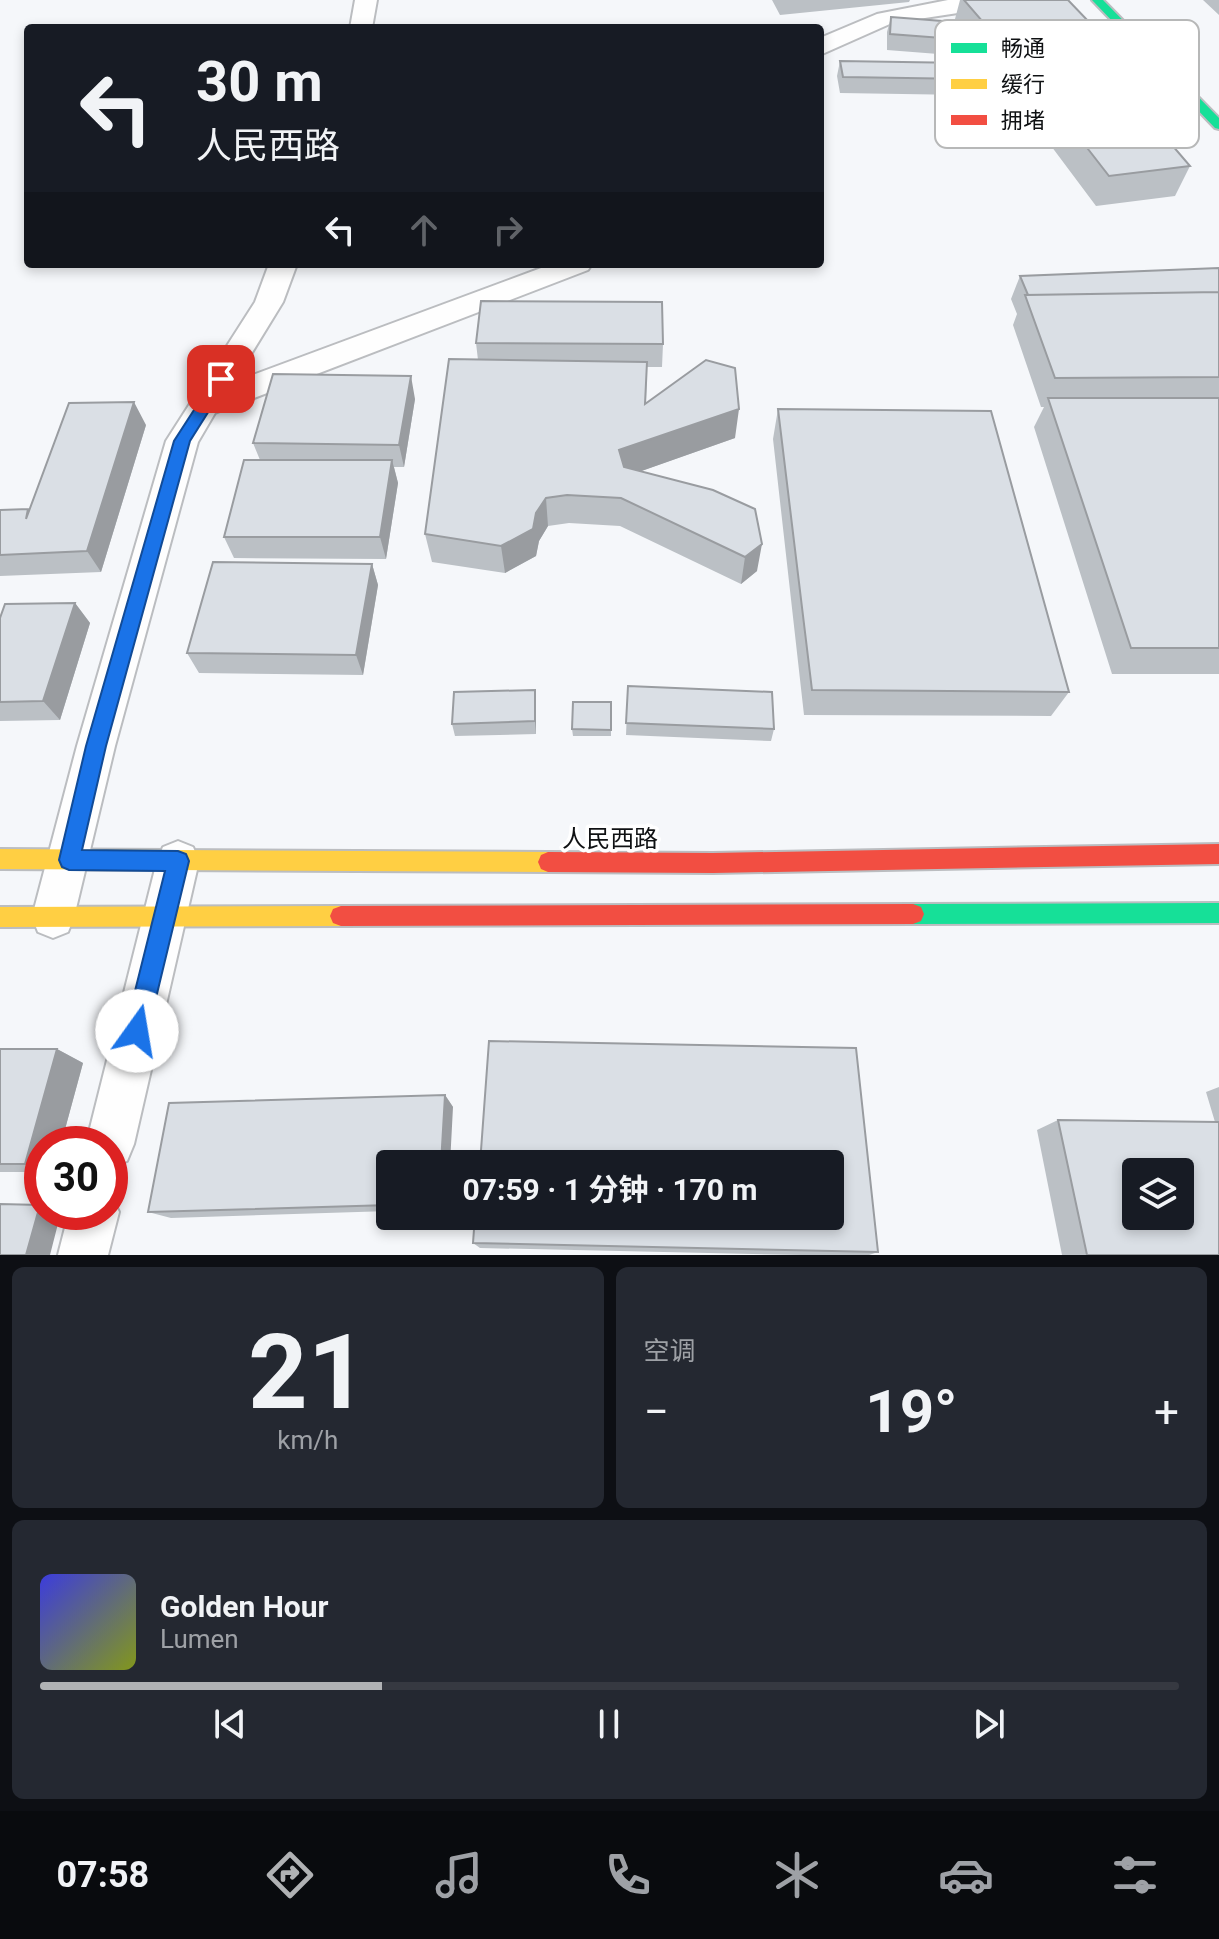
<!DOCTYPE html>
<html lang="zh">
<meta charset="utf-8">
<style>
:root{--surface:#171b24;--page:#242831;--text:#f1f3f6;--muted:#9ea1a6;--line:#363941;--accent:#b0b2b4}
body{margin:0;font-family:Roboto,"Noto Sans SC",sans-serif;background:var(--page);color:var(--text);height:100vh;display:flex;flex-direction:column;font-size:30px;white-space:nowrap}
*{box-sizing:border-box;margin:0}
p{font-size:26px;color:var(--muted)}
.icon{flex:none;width:44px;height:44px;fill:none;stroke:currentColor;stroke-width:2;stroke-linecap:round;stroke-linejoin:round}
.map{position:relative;height:1255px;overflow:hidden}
.details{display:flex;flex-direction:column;gap:12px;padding:12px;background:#0d0f14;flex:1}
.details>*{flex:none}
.guide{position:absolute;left:24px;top:24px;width:800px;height:244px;border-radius:8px;box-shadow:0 4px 12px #0003;background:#171b24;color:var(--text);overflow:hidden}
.fabs{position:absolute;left:1122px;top:1158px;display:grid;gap:16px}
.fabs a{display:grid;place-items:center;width:72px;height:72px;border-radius:8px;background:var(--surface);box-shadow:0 4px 12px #0003;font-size:40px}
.speed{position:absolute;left:24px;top:1126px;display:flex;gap:16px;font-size:40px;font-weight:700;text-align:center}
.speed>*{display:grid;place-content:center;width:104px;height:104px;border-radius:50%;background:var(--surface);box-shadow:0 4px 12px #0003;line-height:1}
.speed .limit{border:12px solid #d22;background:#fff;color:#111}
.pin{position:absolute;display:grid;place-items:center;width:68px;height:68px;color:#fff;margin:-34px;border-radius:16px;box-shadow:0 4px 12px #0006}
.me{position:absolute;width:88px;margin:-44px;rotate:13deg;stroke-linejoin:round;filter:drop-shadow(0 0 6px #0008)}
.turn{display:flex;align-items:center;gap:28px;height:168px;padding:0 40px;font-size:36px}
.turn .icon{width:104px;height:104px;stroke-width:2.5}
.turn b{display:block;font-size:56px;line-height:68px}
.lanes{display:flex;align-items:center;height:76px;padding:0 40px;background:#0003;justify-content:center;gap:40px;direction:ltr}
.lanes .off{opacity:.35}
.big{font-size:60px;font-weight:700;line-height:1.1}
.details .card{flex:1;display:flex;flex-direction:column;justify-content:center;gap:12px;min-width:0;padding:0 28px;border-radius:12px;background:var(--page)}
.details .dial{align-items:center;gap:0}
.dial b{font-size:104px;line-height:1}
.song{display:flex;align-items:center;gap:24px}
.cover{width:96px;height:96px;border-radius:12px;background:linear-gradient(135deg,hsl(240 70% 55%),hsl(70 70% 35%))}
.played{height:8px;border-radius:4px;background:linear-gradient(90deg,var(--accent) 30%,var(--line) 30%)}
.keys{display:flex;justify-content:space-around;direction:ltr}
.heat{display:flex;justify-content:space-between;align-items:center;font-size:44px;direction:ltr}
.details .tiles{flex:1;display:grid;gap:12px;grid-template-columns:1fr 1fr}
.card:last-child{grid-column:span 2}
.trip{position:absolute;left:376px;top:1150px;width:468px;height:80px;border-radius:8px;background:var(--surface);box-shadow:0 4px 12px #0003;font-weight:700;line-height:80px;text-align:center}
.tab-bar{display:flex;height:128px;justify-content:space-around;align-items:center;background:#090b0e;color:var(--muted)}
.tab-bar .icon{width:56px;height:56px}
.tab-bar .current{color:var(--accent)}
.tab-bar b{font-size:36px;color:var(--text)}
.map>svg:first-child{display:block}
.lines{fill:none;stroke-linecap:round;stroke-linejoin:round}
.street-casing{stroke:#bbbdc0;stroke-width:4}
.fast-casing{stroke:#bbbdc0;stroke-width:4}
.slow-casing{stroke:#bbbdc0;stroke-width:4}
.jam-casing{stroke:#bbbdc0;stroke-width:4}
.street{fill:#fefefe;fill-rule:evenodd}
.fast{fill:#16e098;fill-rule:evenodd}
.slow{fill:#ffcf43;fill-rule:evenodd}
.jam{fill:#f24e42;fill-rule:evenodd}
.wall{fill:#bbc0c5}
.shaded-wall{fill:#999ca0}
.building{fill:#dadfe5;stroke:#999ca0;stroke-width:2;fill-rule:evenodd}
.route{fill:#1a73e8;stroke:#114b97;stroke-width:2}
.labels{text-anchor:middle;stroke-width:7;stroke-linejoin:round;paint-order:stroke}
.street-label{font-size:24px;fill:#0f1113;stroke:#fff}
.key{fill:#fff;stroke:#b7b8b8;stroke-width:2}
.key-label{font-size:22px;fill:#0f1113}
</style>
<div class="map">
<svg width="1219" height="1255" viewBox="0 0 1219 1255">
<rect width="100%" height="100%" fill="#f5f7fa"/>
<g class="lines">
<g class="street-casing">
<path id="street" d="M355 0H377L372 28H350Z
M948 0H1015L1004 6 892 23 820 55V38L877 14Z
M269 264H297L283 302 234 382 552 264H592L588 270 215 413 198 442 115 746 74 917 68 932 53 938 38 932 32 917 77 746 166 441 255 302Z
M178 841 193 847 199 861 134 1144 127 1161 110 1168V1144H86L157 861 163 847Z
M110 1194 119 1212 108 1255H58L69 1212H110Z"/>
</g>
<g class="fast-casing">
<path id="fast" d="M1092 0H1103L1219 118V129L1215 128Z
M1219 903V923L913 924 905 921 902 914 905 907 913 904Z"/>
</g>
<g class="slow-casing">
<path id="slow" d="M0 849 548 852 555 855 558 862 555 869 548 872 0 869Z
M341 906 349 909 352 916 349 923 341 926 0 927V907Z"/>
</g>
<g class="jam-casing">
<path id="jam" d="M1219 844V864L713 873 548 872 541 869 538 862 541 855 548 852 713 853Z
M913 904 921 907 924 914 921 921 913 924 341 926 333 923 330 916 333 909 341 906Z"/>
</g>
<use href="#street" class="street"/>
<use href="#fast" class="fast"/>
<use href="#slow" class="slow"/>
<use href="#jam" class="jam"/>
</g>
<path class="wall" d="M772 0H910L909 2 780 15Z
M960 0H1068L1091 24 1084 42 1190 166 1175 196 1096 206 995 71 999 57 988 59 955 19Z
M1203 0H1219V15Z
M891 17 955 39 951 55 887 50V32Z
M840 61 970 79 965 95 840 93 837 76Z
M1219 268V674H1112L1034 427 1044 407H1041L1013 325 1017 314 1011 299 1020 276Z
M476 343 663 344 662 367H647L646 403 735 438 641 471 713 490 757 571 741 584 620 526 569 523 548 526 539 541 536 556 505 573 432 562 425 534 478 360Z
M415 399 404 467H394L398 483 386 559 234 558 224 537 260 460 253 443Z
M778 409 1069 692 1051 716 804 715 773 439Z
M146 425 101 572 0 576V510L28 509 29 511Z
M372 564 378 585 363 675 199 673 187 653Z
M75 603 90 623 60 720 0 721V618Z
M628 686 774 729 771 741 626 735Z
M536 702V734L455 736 452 724Z
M611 702V736H573L572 729Z
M0 1049H57L83 1063 61 1144H42V1172H0Z
M1219 1087V1255H1062L1037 1130 1058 1120 1215 1122 1206 1092Z
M445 1095 453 1107 390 1164V1211L171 1218 148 1212Z
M473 1243 878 1252 869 1255H802L480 1248Z"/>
<path class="shaded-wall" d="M1091 24 1082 46 1004 41 999 57 988 59 995 36Z
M411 376 415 399 404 467 399 445Z
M134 402 146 425 101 572 87 551Z
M739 409 735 438 619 479V450Z
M392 460 398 483 386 559 380 537Z
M546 498 548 526 539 541 536 556 505 573 501 546 536 513Z
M762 544 757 571 741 584 745 557Z
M372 564 378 585 363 675 356 655Z
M75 603 90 623 60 720 43 701Z
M535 690 536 702V734L535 721Z
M57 1049 83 1063 61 1144H42V1169L25 1164Z
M445 1095 453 1107 450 1164H441Z
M40 1205H42V1212H61L50 1255H26Z"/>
<path class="building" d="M964 0H1068L1091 24 995 36Z
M891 17 955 22V39L890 34Z
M1076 33 1190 166 1109 176 1004 41Z
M840 61 965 63 970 79 843 77Z
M1219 268V292L1028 295 1020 276Z
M1219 292V377L1055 378 1025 295Z
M481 301 662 302 663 344 476 343Z
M449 359 647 362 645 404 706 360 735 368 739 409 619 450 624 467 713 490 755 509 762 544 745 557 621 498 567 495 546 498 536 513 533 529 501 546 425 534Z
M273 374 411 376 399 445 253 443Z
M1048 398H1219V648H1131Z
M134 402 87 551 0 555V510L28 509 26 519 69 403Z
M778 409 991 411 1069 692 812 690Z
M244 460H392L380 537H224Z
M213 562 372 564 356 655 187 653Z
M75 603 43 701 0 702V618L5 604Z
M628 686 772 692 774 729 626 723Z
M535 690V721L452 724 454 692Z
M573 702H611V730L572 729Z
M489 1041 856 1048 878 1252 473 1243 475 1216H830V1164H480Z
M0 1049H57L25 1164H0Z
M445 1095 441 1164H390V1205L148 1212 169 1103Z
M1058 1120 1219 1122V1255H1087ZM1136 1172H1180V1216H1136Z
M0 1204 40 1205 26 1255H0Z"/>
<path class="route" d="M221 374 229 379 190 441 106 746 82 850 178 851 186 854 189 861 148 1031 145 1039 137 1042 129 1039 125 1031 165 871 69 870 62 867 59 860 86 746 174 441 216 376Z"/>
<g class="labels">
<g class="street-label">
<text x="610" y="847">人民西路</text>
</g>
</g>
<rect x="935" y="20" width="264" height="128" rx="12" class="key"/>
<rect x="951" y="43" width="36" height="10" fill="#16e098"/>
<rect x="951" y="79" width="36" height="10" fill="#ffcf43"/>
<rect x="951" y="115" width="36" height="10" fill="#f24e42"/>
<g class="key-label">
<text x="1001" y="56">畅通</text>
<text x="1001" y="92">缓行</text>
<text x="1001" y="128">拥堵</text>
</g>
</svg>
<div class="fabs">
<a><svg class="icon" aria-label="layers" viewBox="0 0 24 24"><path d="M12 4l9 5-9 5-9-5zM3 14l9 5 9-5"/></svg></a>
</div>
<div class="speed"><div class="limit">30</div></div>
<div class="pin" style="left:221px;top:379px;background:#d93025"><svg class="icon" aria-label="arrive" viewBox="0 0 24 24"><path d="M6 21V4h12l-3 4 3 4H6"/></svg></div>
<svg class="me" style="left:137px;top:1031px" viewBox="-20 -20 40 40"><circle r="19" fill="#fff"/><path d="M0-13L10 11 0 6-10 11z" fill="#1a73e8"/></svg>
<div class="trip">07:59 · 1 分钟 · 170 m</div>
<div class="guide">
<div class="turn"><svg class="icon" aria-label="left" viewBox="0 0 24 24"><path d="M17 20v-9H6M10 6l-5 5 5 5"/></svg><div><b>30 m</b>人民西路</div></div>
<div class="lanes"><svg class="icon" aria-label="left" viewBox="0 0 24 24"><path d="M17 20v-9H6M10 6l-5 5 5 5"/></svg><svg class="icon off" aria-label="ahead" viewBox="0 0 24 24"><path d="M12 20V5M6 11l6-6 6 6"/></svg><svg class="icon off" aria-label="right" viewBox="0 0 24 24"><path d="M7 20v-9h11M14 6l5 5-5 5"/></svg></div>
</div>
</div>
<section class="details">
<div class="tiles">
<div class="card dial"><b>21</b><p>km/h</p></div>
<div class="card"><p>空调</p>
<div class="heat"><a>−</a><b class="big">19°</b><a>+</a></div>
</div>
<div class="card">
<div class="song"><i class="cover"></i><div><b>Golden Hour</b><p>Lumen</p></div></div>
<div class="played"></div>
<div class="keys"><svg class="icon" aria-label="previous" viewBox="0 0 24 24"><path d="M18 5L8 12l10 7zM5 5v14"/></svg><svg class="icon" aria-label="pause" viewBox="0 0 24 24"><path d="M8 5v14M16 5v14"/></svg><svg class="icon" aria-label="next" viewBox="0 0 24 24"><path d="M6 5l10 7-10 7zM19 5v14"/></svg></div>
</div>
</div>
</section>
<nav class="tab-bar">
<b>07:58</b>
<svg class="icon current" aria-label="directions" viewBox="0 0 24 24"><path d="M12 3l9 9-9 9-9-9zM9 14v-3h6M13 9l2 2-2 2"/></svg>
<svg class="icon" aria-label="music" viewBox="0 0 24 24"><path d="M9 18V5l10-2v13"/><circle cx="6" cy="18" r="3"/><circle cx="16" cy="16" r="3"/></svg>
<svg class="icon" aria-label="phone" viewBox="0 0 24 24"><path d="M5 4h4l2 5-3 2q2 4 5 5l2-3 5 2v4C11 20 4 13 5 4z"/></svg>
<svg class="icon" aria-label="climate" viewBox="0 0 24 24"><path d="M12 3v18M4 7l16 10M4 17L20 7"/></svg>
<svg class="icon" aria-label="car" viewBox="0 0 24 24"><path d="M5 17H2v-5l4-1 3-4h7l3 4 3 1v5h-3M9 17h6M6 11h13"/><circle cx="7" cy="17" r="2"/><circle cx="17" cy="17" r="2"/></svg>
<svg class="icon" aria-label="filters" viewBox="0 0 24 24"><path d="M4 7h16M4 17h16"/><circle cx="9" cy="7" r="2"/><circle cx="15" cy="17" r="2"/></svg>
</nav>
